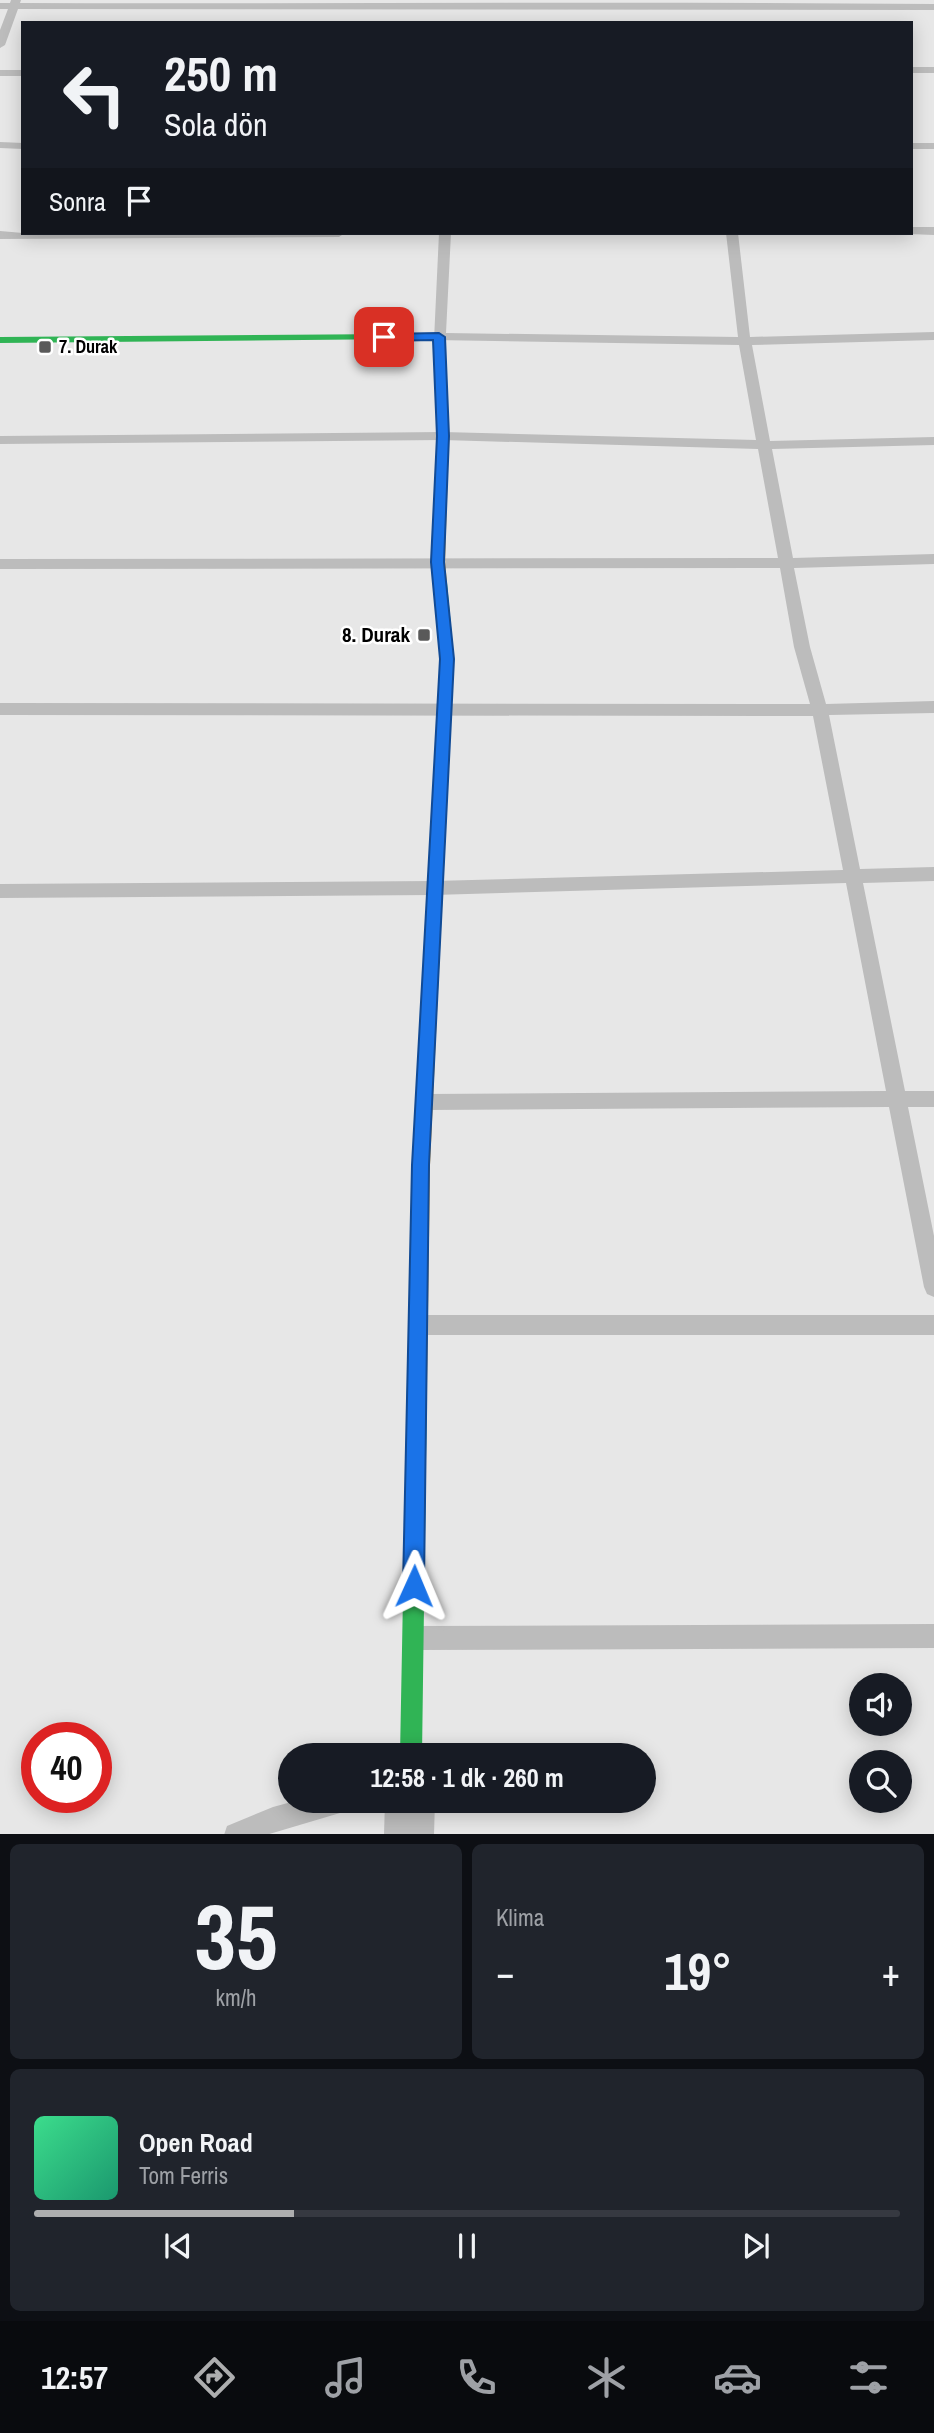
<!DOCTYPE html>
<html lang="tr">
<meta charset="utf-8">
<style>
:root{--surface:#171b24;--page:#20242c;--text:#f1f3f6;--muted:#9ea1a6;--line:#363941;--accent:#adaeaf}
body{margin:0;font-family:"Archivo Narrow",sans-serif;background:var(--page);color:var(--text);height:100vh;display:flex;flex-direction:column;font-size:26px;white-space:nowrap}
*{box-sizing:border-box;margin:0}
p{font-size:23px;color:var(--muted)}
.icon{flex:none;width:38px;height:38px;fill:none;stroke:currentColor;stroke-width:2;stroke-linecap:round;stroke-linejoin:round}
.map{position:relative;height:1834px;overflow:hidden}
.details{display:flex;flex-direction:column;gap:10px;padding:10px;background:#0d0f14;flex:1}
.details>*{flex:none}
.hud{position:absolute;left:21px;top:21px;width:892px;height:214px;border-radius:0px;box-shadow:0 4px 18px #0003;background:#171b24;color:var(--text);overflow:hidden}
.buttons{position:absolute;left:849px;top:1673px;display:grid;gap:14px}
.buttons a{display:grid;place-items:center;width:63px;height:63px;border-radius:50%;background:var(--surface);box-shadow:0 4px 18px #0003;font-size:35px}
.speed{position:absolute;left:21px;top:1722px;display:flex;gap:14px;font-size:35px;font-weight:700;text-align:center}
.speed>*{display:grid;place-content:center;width:91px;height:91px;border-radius:50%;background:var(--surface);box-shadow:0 4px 18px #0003;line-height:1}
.speed .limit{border:10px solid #d22;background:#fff;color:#111}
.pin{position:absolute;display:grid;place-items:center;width:60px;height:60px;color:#fff;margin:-30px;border-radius:14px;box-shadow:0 4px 10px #0006}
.me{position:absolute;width:77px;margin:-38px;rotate:1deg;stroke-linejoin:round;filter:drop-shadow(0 0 5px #0008)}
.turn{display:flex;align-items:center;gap:24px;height:147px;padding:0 28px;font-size:32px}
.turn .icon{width:91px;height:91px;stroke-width:2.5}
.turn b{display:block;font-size:49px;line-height:60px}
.then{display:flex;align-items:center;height:66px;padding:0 28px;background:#0003;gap:14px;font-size:26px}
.big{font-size:52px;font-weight:800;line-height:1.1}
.details .widget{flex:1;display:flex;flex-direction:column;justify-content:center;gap:10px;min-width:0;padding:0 24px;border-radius:10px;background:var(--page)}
.details .dial{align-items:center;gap:0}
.dial b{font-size:91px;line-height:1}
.song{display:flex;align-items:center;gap:21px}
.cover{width:84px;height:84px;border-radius:10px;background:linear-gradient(135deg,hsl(150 70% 55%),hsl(160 70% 35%))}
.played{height:7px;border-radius:4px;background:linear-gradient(90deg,var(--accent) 30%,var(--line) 30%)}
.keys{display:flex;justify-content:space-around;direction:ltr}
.heat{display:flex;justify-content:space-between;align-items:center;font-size:38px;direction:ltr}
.details .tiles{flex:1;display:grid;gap:10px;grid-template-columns:1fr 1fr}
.widget:last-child{grid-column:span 2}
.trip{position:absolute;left:278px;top:1743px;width:378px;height:70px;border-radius:35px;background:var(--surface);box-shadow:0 4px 18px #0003;font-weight:800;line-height:70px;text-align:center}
.menu{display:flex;height:112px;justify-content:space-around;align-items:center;background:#090b0e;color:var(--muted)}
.menu .icon{width:49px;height:49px}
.menu .selected{color:var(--accent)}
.menu b{font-size:32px;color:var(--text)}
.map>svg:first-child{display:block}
.green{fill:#e7e7e7;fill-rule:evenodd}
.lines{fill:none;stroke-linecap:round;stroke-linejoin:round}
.lane{fill:#bcbcbc;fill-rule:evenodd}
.street{fill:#bcbcbc;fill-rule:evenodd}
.fast{fill:#30b455;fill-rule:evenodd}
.slow{fill:#ff9f0a;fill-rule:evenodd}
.route{fill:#1a73e8;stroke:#114b97;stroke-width:2}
.poi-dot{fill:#595959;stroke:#fff;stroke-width:2.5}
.labels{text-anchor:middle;stroke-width:5;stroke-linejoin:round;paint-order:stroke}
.far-poi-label{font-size:18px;font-weight:bold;fill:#000;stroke:#fff;text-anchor:start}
.poi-label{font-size:21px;font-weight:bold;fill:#000;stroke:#fff;text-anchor:end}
</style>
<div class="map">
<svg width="934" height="1835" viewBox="0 0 934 1835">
<rect width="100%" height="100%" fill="#fff"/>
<path class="green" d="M0 0H934V1834L0 1835ZM23 23H912V233H23ZM861 1685H900V1724H861ZM37 1738H96V1797H37ZM290 1755H644V1801H290ZM861 1762H900V1801H861Z"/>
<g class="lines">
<path class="lane" d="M11 0H21L20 3C325 4 629 1 934 4V10L18 9 5 45 0 48V30L8 9H0V3H10Z
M912 67H934V73H912Z
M0 70H23V76H0Z
M0 142 23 143V149L0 148Z
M912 143H934V149H912Z
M912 227H934V235L908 234 912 233Z
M0 231 23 233H345L339 237 0 239Z
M439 233H451L446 333 738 337 726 233H738L750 337 934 332V340L752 345 770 441 934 437V445L772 449 793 558 934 554V564L794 568 810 647 826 704 934 701V713L829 715 860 869 934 867V881L863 883 905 1091H934V1107H908L934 1236V1297L927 1294 924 1287 889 1107 426 1110 419 1108 417 1102 419 1096 426 1094 886 1091 846 883 434 895 0 898V884L434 881 843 870 813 716 0 715V703L810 704 794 647 780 568 0 569V559L778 558 758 449 443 440 0 444V436L443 432 756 440 739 345 434 340Z
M418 1315H934V1335H418L411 1332 408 1325 411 1318Z
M934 1624V1648L416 1650 408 1646 404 1638 408 1630 416 1626Z
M295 1801H352L349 1810 340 1813 266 1835H224L227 1826 273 1807Z"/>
<path class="street" d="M385 1801H435L434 1835H384Z"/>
<path class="fast" d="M399 334 403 335V339L0 343V337Z
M440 578 447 583 454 659 438 991 436 996 430 998 424 996 422 991 440 659 433 583Z
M417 1375 424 1377 427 1384 422 1755H400L407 1384 410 1377Z"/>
<path class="slow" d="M439 334 445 337 449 436 445 562 447 583 440 588 433 583 431 562 437 436 433 340H399L393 337 399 334Z
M430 984 436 986 438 991 430 1165 427 1384 424 1391 417 1393 410 1391 407 1384 412 1165 422 991 424 986Z"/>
</g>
<path class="route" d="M439 333 445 337 449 436 444 562 454 659 429 1165 424 1586 421 1593 414 1596 406 1593 403 1586 412 1165 440 659 431 562 437 436 433 340 384 341 378 337 384 334Z"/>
<g class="poi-dot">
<rect x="38" y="340" width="14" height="14" rx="3.5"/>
<rect x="417" y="628" width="14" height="14" rx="3.5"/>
</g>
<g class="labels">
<g class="far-poi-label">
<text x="59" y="353">7. Durak</text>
</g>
<g class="poi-label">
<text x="410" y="642">8. Durak</text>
</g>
</g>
</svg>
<div class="buttons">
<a><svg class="icon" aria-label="sound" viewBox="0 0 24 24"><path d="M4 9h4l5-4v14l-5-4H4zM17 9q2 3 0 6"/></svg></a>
<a><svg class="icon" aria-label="search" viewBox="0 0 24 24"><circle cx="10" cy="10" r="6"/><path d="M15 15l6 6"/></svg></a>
</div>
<div class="speed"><div class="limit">40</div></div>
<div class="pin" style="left:384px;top:337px;background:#d93025"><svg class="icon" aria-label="arrive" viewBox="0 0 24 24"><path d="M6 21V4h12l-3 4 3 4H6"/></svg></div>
<svg class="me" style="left:414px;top:1586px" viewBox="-20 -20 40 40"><path d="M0-17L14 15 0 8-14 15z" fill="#1a73e8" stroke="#fff" stroke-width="4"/></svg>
<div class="trip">12:58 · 1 dk · 260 m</div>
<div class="hud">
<div class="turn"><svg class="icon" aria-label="left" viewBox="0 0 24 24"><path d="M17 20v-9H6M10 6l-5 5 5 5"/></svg><div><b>250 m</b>Sola dön</div></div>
<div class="then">Sonra<svg class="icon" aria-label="arrive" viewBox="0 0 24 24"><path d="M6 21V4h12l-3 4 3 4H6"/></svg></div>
</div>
</div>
<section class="details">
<div class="tiles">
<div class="widget dial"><b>35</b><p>km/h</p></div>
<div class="widget"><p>Klima</p>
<div class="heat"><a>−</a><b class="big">19°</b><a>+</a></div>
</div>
<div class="widget">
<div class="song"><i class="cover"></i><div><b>Open Road</b><p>Tom Ferris</p></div></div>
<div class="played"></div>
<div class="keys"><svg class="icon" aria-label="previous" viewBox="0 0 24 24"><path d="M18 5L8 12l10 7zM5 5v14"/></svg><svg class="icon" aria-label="pause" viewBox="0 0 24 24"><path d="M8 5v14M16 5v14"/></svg><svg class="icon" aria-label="next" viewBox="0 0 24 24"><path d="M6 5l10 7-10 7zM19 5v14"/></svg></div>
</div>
</div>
</section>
<nav class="menu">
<b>12:57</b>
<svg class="icon selected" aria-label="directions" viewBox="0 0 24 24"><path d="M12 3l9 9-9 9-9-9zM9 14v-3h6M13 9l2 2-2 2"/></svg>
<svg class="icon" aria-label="music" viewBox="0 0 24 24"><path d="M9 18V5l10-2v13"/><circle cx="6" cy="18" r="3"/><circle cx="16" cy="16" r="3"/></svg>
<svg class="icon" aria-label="phone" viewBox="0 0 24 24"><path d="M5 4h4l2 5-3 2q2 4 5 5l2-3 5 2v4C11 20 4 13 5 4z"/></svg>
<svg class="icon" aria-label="climate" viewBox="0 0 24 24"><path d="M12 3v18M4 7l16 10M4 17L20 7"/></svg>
<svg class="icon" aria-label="car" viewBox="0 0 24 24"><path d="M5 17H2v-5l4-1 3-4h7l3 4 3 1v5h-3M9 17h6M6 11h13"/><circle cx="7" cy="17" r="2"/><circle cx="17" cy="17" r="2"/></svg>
<svg class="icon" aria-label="filters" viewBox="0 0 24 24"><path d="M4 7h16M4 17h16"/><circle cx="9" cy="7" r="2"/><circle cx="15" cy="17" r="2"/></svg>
</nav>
